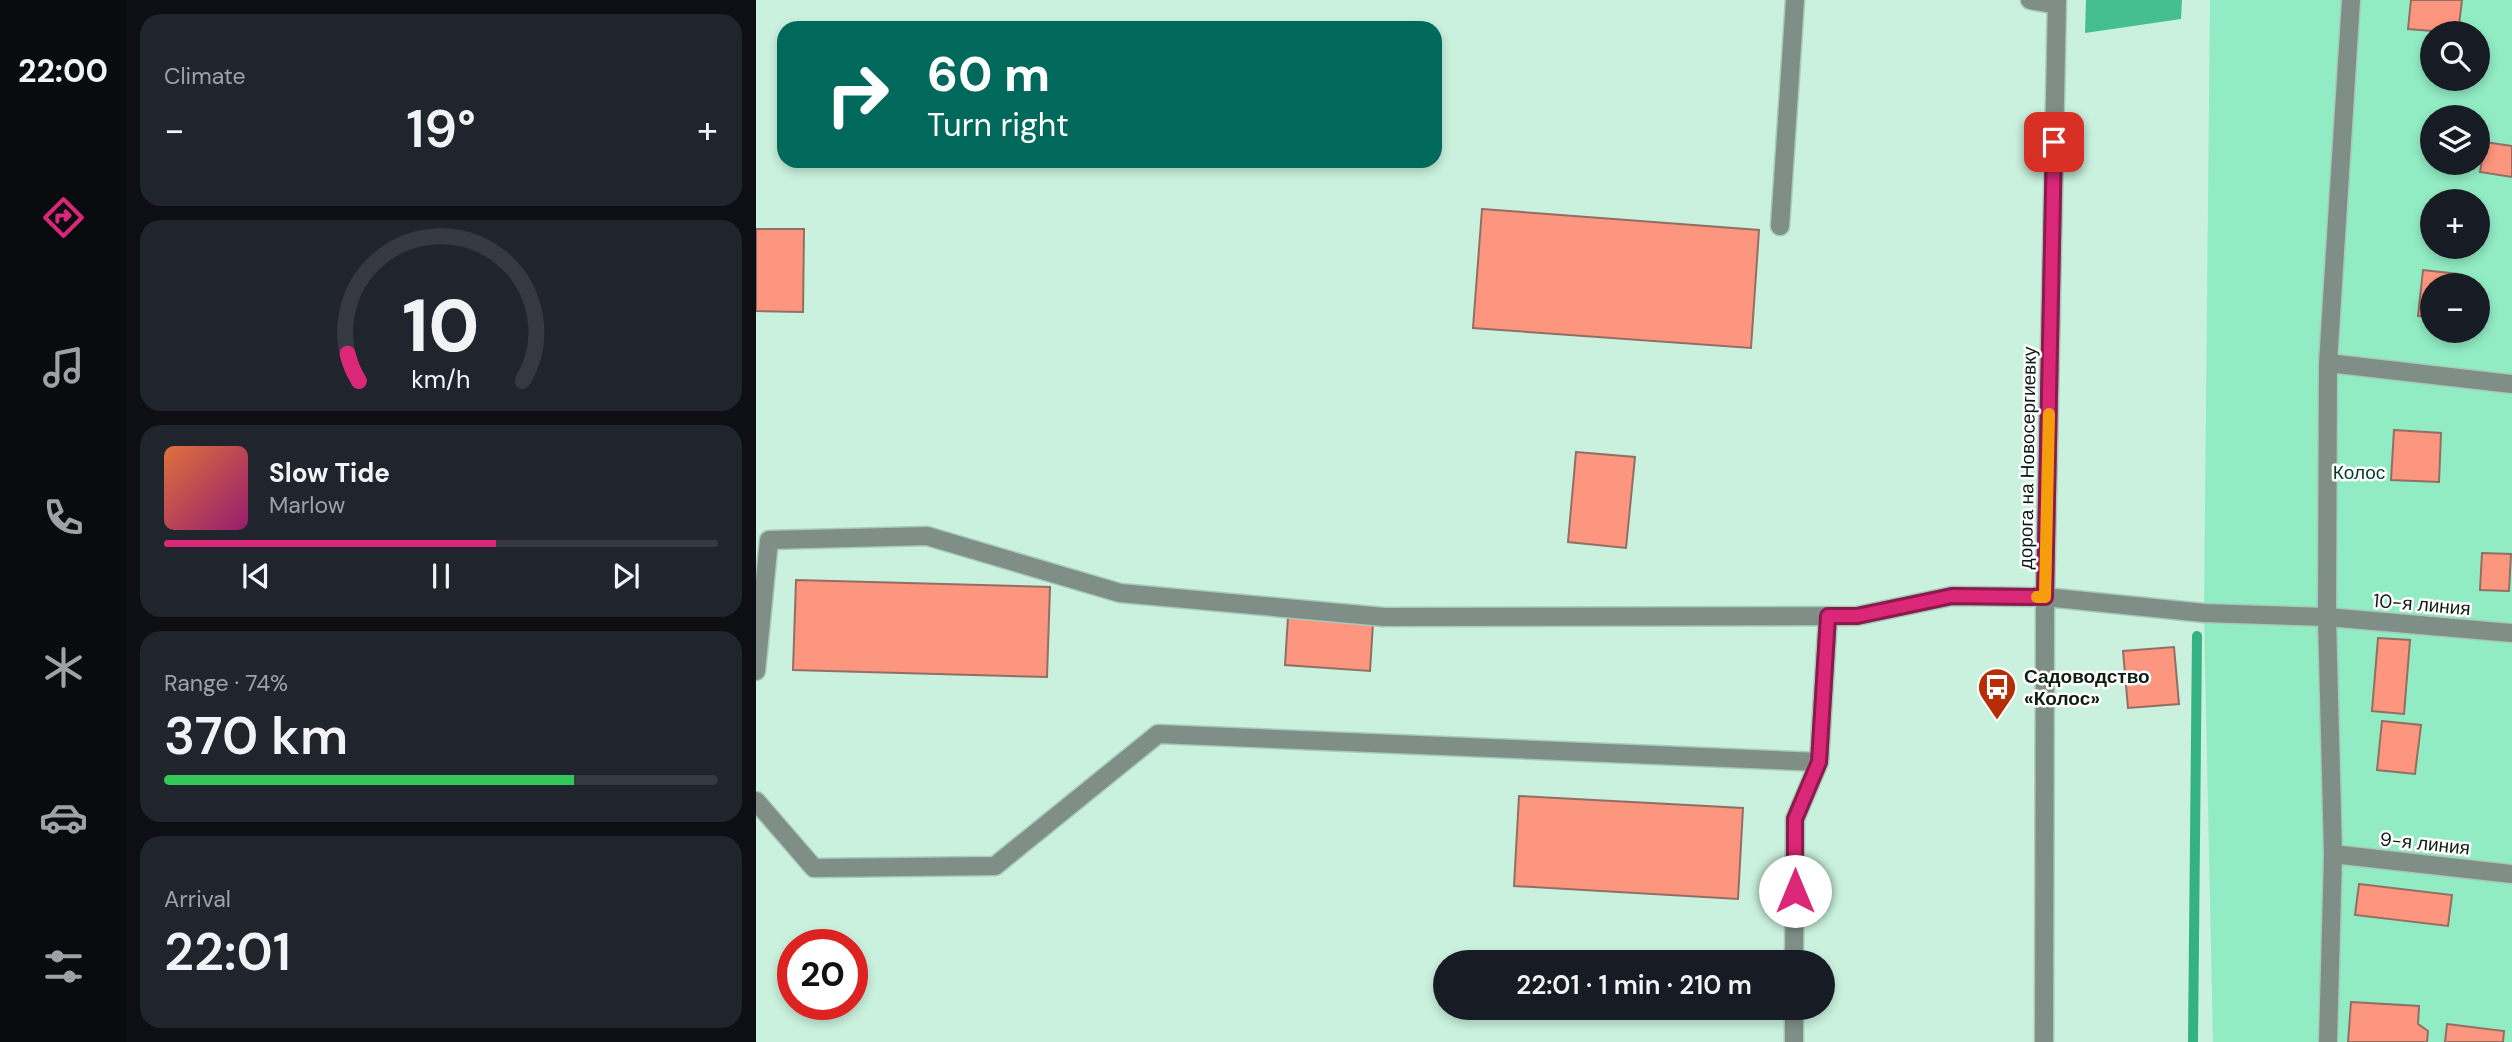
<!DOCTYPE html>
<meta charset="utf-8">
<style>
:root{--surface:#171b24;--page:#20242c;--text:#f1f3f6;--muted:#9ea1a6;--line:#363941;--accent:#db2777}
body{margin:0;font-family:"DM Sans",sans-serif;background:var(--page);color:var(--text);height:100vh;display:flex;flex-direction:column;font-size:26px;white-space:nowrap}
*{box-sizing:border-box;margin:0}
p{font-size:23px;color:var(--muted)}
.icon{flex:none;width:38px;height:38px;fill:none;stroke:currentColor;stroke-width:2;stroke-linecap:round;stroke-linejoin:round}
.map{position:relative;flex:1;overflow:hidden}
.panel{display:flex;flex-direction:column;gap:14px;padding:14px;background:#0d0f14;width:630px}
.panel>*{flex:none}
.top-card{position:absolute;left:21px;top:21px;width:665px;height:147px;border-radius:21px;box-shadow:0 4px 10px #0003;background:#00695c;color:#fff;overflow:hidden}
.buttons{position:absolute;left:1664px;top:21px;display:grid;gap:14px}
.buttons a{display:grid;place-items:center;width:70px;height:70px;border-radius:50%;background:var(--surface);box-shadow:0 4px 10px #0003;font-size:35px}
.speed{position:absolute;left:21px;top:929px;display:flex;gap:14px;font-size:35px;font-weight:700;text-align:center}
.speed>*{display:grid;place-content:center;width:91px;height:91px;border-radius:50%;background:var(--surface);box-shadow:0 4px 10px #0003;line-height:1}
.speed .limit{border:10px solid #d22;background:#fff;color:#111}
.pin{position:absolute;display:grid;place-items:center;width:60px;height:60px;color:#fff;margin:-30px;border-radius:14px;box-shadow:0 4px 10px #0006}
.me{position:absolute;width:77px;margin:-38px;rotate:0deg;stroke-linejoin:round;filter:drop-shadow(0 0 5px #0008)}
.turn{display:flex;align-items:center;gap:24px;height:147px;padding:0 35px;font-size:32px}
.turn .icon{width:91px;height:91px;stroke-width:2.5}
.turn b{display:block;font-size:49px;line-height:60px}
.big{font-size:52px;font-weight:600;line-height:1.1}
.panel .widget{flex:1;display:flex;flex-direction:column;justify-content:center;gap:10px;min-width:0;padding:0 24px;border-radius:21px;background:var(--page)}
.panel .dial{align-items:center;gap:0}
.dial svg{height:182px;overflow:visible;fill:none;stroke:var(--line);stroke-width:7;stroke-linecap:round;text-anchor:middle}
.dial text{fill:var(--text);stroke:none}
.song{display:flex;align-items:center;gap:21px}
.cover{width:84px;height:84px;border-radius:10px;background:linear-gradient(135deg,hsl(20 70% 55%),hsl(320 70% 35%))}
.played{height:7px;border-radius:4px;background:linear-gradient(90deg,var(--accent) 60%,var(--line) 60%)}
.keys{display:flex;justify-content:space-around;direction:ltr}
.heat{display:flex;justify-content:space-between;align-items:center;font-size:38px;direction:ltr}
.charge{height:10px;border-radius:5px;background:linear-gradient(90deg,#34c759 74%,var(--line) 0)}
.trip{position:absolute;left:677px;top:950px;width:402px;height:70px;border-radius:35px;background:var(--surface);box-shadow:0 4px 10px #0003;font-weight:600;line-height:70px;text-align:center}
main{display:flex;flex:1;min-height:0}
.menu{display:flex;flex-direction:column;width:126px;justify-content:space-around;align-items:center;background:#090b0e;color:var(--muted)}
.menu .icon{width:49px;height:49px}
.menu .selected{color:var(--accent)}
.menu b{font-size:32px;color:var(--text)}
.map>svg:first-child{display:block}
.green{fill:#91ebc3;fill-rule:evenodd}
.forest{fill:#45bf90}
.lines{fill:none;stroke-linecap:round;stroke-linejoin:round}
.stream{stroke:#35b284;stroke-width:10}
.building{fill:#fd967e;stroke:#936e65;stroke-width:2}
.minor-casing{stroke:#a7cbb9;stroke-width:21}
.minor{stroke:#7f8f87;stroke-width:18}
.route-casing{stroke:#8e194d;stroke-width:18}
.route{stroke:#db2777;stroke-width:12}
.slow{stroke:#f59e0b;stroke-width:12}
.labels{text-anchor:middle;stroke-width:5;stroke-linejoin:round;paint-order:stroke}
.street-label{font-size:19px;fill:#0d1c15;stroke:#fff}
.park-label{font-size:19px;fill:#043b28;stroke:#fff}
.poi-label{font-size:19px;font-weight:bold;fill:#0d1c15;stroke:#fff;text-anchor:start}
</style>
<main>
<nav class="menu">
<b>22:00</b>
<svg class="icon selected" aria-label="directions" viewBox="0 0 24 24"><path d="M12 3l9 9-9 9-9-9zM9 14v-3h6M13 9l2 2-2 2"/></svg>
<svg class="icon" aria-label="music" viewBox="0 0 24 24"><path d="M9 18V5l10-2v13"/><circle cx="6" cy="18" r="3"/><circle cx="16" cy="16" r="3"/></svg>
<svg class="icon" aria-label="phone" viewBox="0 0 24 24"><path d="M5 4h4l2 5-3 2q2 4 5 5l2-3 5 2v4C11 20 4 13 5 4z"/></svg>
<svg class="icon" aria-label="climate" viewBox="0 0 24 24"><path d="M12 3v18M4 7l16 10M4 17L20 7"/></svg>
<svg class="icon" aria-label="car" viewBox="0 0 24 24"><path d="M5 17H2v-5l4-1 3-4h7l3 4 3 1v5h-3M9 17h6M6 11h13"/><circle cx="7" cy="17" r="2"/><circle cx="17" cy="17" r="2"/></svg>
<svg class="icon" aria-label="filters" viewBox="0 0 24 24"><path d="M4 7h16M4 17h16"/><circle cx="9" cy="7" r="2"/><circle cx="15" cy="17" r="2"/></svg>
</nav>
<section class="panel">
<div class="widget"><p>Climate</p>
<div class="heat"><a>−</a><b class="big">19°</b><a>+</a></div>
</div>
<div class="widget dial"><svg viewBox="0 0 100 80">
<path d="M14 69A42 42 0 1 1 86 69"/>
<path d="M14 69A42 42 0 0 1 9 57" stroke="#db2777"/>
<text x="50" y="56" font-size="32" font-weight="700">10</text>
<text x="50" y="72" font-size="11">km/h</text>
</svg></div>
<div class="widget">
<div class="song"><i class="cover"></i><div><b>Slow Tide</b><p>Marlow</p></div></div>
<div class="played"></div>
<div class="keys"><svg class="icon" aria-label="previous" viewBox="0 0 24 24"><path d="M18 5L8 12l10 7zM5 5v14"/></svg><svg class="icon" aria-label="pause" viewBox="0 0 24 24"><path d="M8 5v14M16 5v14"/></svg><svg class="icon" aria-label="next" viewBox="0 0 24 24"><path d="M6 5l10 7-10 7zM19 5v14"/></svg></div>
</div>
<div class="widget"><p>Range · 74%</p><b class="big">370 km</b><div class="charge"></div></div>
<div class="widget"><p>Arrival</p><b class="big">22:01</b></div>
</section>
<div class="map">
<svg width="1756" height="1042" viewBox="0 0 1756 1042">
<rect width="100%" height="100%" fill="#c9f1dd"/>
<path class="green" d="M1454 0H1756V1042H1457L1448 613ZM1676 33H1722V79H1676ZM1676 117H1722V163H1676ZM1676 201H1722V247H1676ZM1676 285H1722V331H1676Z"/>
<path class="forest" d="M1330 0H1426L1425 19 1329 33Z"/>
<g class="lines">
<path class="stream" d="M1437 1042 1441 636"/>
</g>
<path class="building" d="M1655 0H1706L1702 33 1652 29Z
M1729 142 1756 146V177L1724 172Z
M726 209 1003 230 995 348 717 328Z
M0 229H48L47 312 0 311Z
M1667 270 1702 274 1701 285H1676V318L1662 316Z
M1638 430 1685 433 1683 482 1635 480Z
M820 452 879 457 870 548 812 542Z
M1726 553 1755 554 1753 591 1724 590Z
M40 580 294 587 291 677 37 670Z
M532 617 617 623 614 671 529 665Z
M1622 638 1654 640 1648 714 1616 711Z
M1418 647 1423 704 1372 708 1367 651Z
M1626 721 1665 725 1659 774 1621 770Z
M763 796 987 808 982 899 758 886Z
M1603 884 1696 895 1692 926 1599 915Z
M1595 1002 1663 1006 1662 1024 1672 1031 1671 1042H1592Z
M1691 1024 1748 1031 1747 1042H1689Z"/>
<g class="lines">
<g class="minor-casing">
<path id="minor" d="M1274 0 1301 5
M1024 226 1039 0
M1572 363 1756 384
M0 671 13 540 171 536 364 593 628 617 1101 616 1196 596 1289 597 1448 613 1571 617 1756 633
M0 801 58 868 239 866 402 734 1063 762
M1577 854 1756 874
M1038 962 1039 819 1063 762 1072 616
M1038 1042V1008
M1288 1042 1289 597 1301 0
M1572 1042 1577 854 1571 617 1572 363 1595 0"/>
</g>
<use href="#minor" class="minor"/>
</g>
<g class="lines">
<g class="route-casing">
<path id="route" d="M1039 891V819L1063 762 1072 616H1101L1196 596 1289 597 1298 142"/>
</g>
<use href="#route" class="route"/>
<path class="slow" d="M1281 597H1289L1293 414"/>
</g>
<defs>
<g id="bus-pin" transform="scale(2.0125)"><path d="M0 17L-7.5 6A9.5 9.5 0 1 1 7.5 6Z" fill="#b72d06" stroke="#fff"/><path d="M-5-6H5V4H4V6H2V4H-2V6H-4V4H-5ZM-3.5-4V0h7V-4ZM-3.5 1.2v1.5H-2V1.2ZM2 1.2v1.5H3.5V1.2Z" fill="#fff"/></g>
</defs>
<g fill-rule="evenodd">
<use href="#bus-pin" x="1241" y="687"/>
</g>
<g class="labels">
<g class="street-label">
<text transform="translate(1271 458) rotate(-89)" y="7">дорога на Новосергиевку</text>
<text transform="translate(1666 604) rotate(5)" y="7">10-я линия</text>
<text transform="translate(1669 843) rotate(6)" y="7">9-я линия</text>
</g>
<g class="park-label">
<text x="1603" y="479">Колос</text>
</g>
<g class="poi-label">
<text x="1268" y="683">Садоводство<tspan x="1268" dy="22">«Колос»</tspan></text>
</g>
</g>
</svg>
<div class="buttons">
<a><svg class="icon" aria-label="search" viewBox="0 0 24 24"><circle cx="10" cy="10" r="6"/><path d="M15 15l6 6"/></svg></a>
<a><svg class="icon" aria-label="layers" viewBox="0 0 24 24"><path d="M12 4l9 5-9 5-9-5zM3 14l9 5 9-5"/></svg></a>
<a>+</a>
<a>−</a>
</div>
<div class="speed"><div class="limit">20</div></div>
<div class="pin" style="left:1298px;top:142px;background:#d93025"><svg class="icon" aria-label="arrive" viewBox="0 0 24 24"><path d="M6 21V4h12l-3 4 3 4H6"/></svg></div>
<svg class="me" style="left:1039px;top:891px" viewBox="-20 -20 40 40"><circle r="19" fill="#fff"/><path d="M0-13L10 11 0 6-10 11z" fill="#db2777"/></svg>
<div class="trip">22:01 · 1 min · 210 m</div>
<div class="top-card">
<div class="turn"><svg class="icon" aria-label="right" viewBox="0 0 24 24"><path d="M7 20v-9h11M14 6l5 5-5 5"/></svg><div><b>60 m</b>Turn right</div></div>
</div>
</div>
</main>
